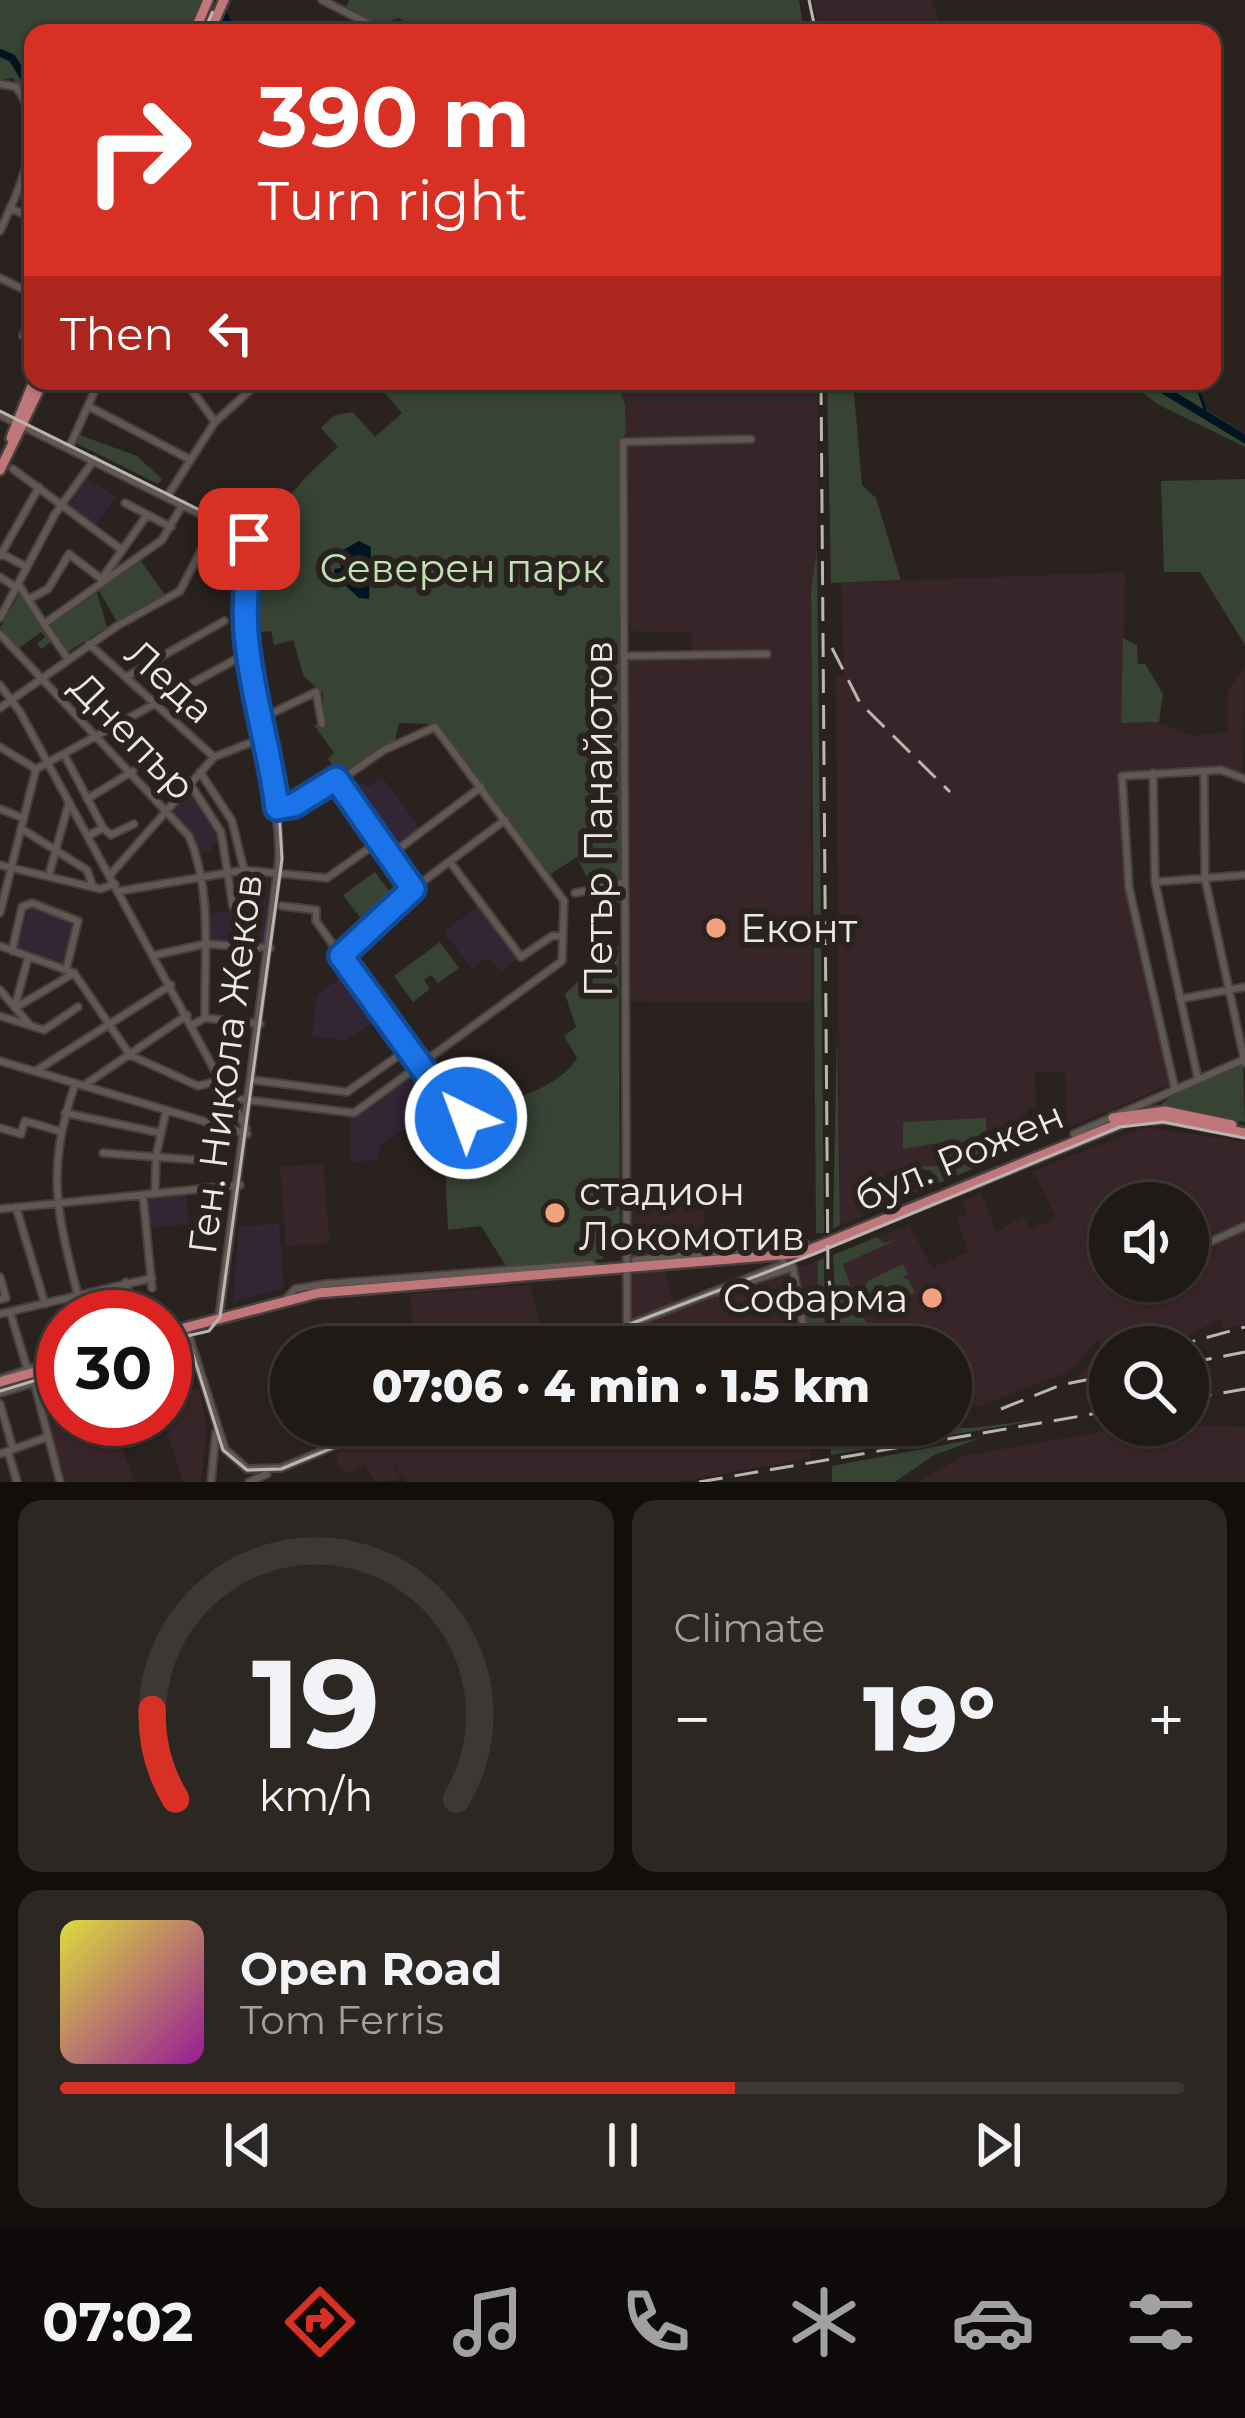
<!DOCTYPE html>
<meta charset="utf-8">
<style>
:root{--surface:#201a16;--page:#2d2723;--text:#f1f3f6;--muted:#a2a1a1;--line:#3d3835;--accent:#d93025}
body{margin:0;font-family:Montserrat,sans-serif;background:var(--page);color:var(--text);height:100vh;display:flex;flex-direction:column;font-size:45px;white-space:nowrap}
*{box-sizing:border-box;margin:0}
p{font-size:39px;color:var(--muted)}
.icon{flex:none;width:66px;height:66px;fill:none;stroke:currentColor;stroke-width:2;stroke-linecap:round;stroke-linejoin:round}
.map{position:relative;height:1482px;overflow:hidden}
.drawer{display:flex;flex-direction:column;gap:18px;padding:18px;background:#120e0c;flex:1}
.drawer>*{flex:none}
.banner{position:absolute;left:24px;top:24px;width:1197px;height:366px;border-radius:24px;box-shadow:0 3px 9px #0004,0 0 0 3px var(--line);background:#d93025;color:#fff;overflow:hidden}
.fabs{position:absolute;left:1089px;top:1182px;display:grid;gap:24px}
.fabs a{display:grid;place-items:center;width:120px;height:120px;border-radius:50%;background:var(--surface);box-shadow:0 3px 9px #0004,0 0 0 3px var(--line);font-size:60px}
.speed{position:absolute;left:36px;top:1290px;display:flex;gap:24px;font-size:60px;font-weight:700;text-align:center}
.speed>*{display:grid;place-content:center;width:156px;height:156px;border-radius:50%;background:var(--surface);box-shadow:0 3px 9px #0004,0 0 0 3px var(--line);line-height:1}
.speed .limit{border:18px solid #d22;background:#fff;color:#111}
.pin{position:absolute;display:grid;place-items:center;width:102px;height:102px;color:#fff;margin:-51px;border-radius:24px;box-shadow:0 6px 18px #0006}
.me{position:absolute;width:132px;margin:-66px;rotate:318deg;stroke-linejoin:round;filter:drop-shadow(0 0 9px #0008)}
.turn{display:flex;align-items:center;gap:42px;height:252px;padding:0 36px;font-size:54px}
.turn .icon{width:156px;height:156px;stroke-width:2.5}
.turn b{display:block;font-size:84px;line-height:102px}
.then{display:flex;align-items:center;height:114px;padding:0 36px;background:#0003;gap:24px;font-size:45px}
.big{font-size:90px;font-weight:800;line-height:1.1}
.drawer .tile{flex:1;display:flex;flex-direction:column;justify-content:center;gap:18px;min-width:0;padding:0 42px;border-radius:24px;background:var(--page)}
.drawer .dial{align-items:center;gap:0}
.dial svg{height:312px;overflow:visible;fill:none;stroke:var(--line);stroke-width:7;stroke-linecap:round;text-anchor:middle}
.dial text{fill:var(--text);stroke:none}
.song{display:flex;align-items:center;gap:36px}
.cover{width:144px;height:144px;border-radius:18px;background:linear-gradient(135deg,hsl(60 70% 55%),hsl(300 70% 35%))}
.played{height:12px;border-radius:6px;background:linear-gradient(90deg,var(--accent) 60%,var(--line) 60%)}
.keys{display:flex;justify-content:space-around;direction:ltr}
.heat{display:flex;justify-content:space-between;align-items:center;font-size:66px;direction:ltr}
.drawer .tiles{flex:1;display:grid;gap:18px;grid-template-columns:1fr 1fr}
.tile:last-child{grid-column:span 2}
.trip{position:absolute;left:270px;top:1326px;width:702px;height:120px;border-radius:60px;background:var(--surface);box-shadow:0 3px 9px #0004,0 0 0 3px var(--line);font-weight:800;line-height:120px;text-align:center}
.dock{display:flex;height:192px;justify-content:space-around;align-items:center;background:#0d0a09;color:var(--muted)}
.dock .icon{width:84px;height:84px}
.dock .on{color:var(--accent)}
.dock b{font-size:54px;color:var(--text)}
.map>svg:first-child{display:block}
.industrial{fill:#38252a;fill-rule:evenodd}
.education{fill:#322635}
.green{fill:#374333}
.water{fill:#001422}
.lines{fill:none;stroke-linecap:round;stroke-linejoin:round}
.stream{stroke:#001422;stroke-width:3}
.river{stroke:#001422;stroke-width:8}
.minor-casing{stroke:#47403d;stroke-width:10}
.major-casing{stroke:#47403d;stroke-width:14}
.minor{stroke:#615854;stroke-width:6}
.major{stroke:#c0777b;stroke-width:9}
.tram{stroke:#bbb5b2;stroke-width:3}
.rail{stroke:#bbb5b2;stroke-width:3;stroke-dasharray:24 12;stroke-linecap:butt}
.route-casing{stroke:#114b97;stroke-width:30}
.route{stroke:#1a73e8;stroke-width:21}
.poi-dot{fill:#f1a17d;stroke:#2a221e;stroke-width:4.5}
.labels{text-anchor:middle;stroke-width:12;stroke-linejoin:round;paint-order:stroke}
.park-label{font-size:39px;fill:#c0e2b3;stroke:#2a221e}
.street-label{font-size:39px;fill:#ede8e5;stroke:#2a221e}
.poi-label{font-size:39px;fill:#ede8e5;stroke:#2a221e;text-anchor:start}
</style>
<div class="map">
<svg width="1245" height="1482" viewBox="0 0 1245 1482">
<rect width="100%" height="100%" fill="#2a221e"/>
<path class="industrial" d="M812 0H931L944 33H821Z
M616 381H818L817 549 811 590V1002L631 1001 629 657 692 656V633L630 631 625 404Z
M1125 572 1122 723 1159 722 1193 736 1228 732V691L1245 666 1243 775 1223 768 1120 773 1130 901 1171 1084 1067 1128 1065 1072H1035L1036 1106 1026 1112 1037 1142H1021L1017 1150 981 1166 903 1167 904 1172 886 1173 882 1207 840 1225 836 679 844 673 841 583Z
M1145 1127 1245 1142V1325L1224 1329 1221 1319 1163 1347H1110V1372L1077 1378 1103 1346 1097 1341 1070 1371 978 1407 951 1400V1347H887L861 1315 839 1253 909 1225 932 1268 968 1252 957 1219 967 1214 962 1201 981 1193 997 1232 1023 1216 1030 1230 1056 1218 1033 1171ZM1110 1203H1188V1281H1110Z
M323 1164 330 1243 286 1246 280 1166Z
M627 1200 704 1201 705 1225 714 1226V1248L629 1259Z
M818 1261V1301L797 1306 804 1347H586L630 1330 629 1274 664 1270 676 1310Z
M530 1285 546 1347H415L410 1294Z
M54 1382 63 1389V1419H110L135 1482H63L38 1386Z
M199 1387 207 1428 201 1482H183L163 1419 165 1399Z
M402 1425H808L811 1458 677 1482H405L392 1459 401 1480 375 1482 365 1465 345 1474 340 1468 334 1453Z
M1158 1425 1245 1427V1482H918L964 1456 1111 1430 1115 1437Z"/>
<path class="education" d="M86 479 116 496 94 528 68 507Z
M382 777 420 828 391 850 342 788 352 780 368 787Z
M190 788 211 814 221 840 211 846 212 851 197 853 171 808Z
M249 874 269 877 264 944 207 942 206 914 251 908Z
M30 905 76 922 65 964 16 951Z
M479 905 519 958 502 971 486 958 472 969 444 932Z
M348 972 381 1018 345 1040 312 1036 317 995Z
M422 1070 451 1112 426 1130 401 1131 380 1145 378 1160 351 1162 350 1118Z
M186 1195 189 1224 149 1228 146 1199Z
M279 1224 284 1288 233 1302 239 1226Z"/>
<path class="green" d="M0 0H202L191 33H33V112L13 78 0 80Z
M349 0H799L804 33H429L398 18 377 25 345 9Z
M393 381H616L625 404 626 434 620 441 623 872 619 903H599L577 857 549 875 436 724 399 723 395 741 341 777 328 759 334 753 314 725 324 724 323 693 304 677 293 640 274 645 271 631 251 634C236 551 280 498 338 447L321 428 335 415 353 412 375 437 402 413 383 391Z
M827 381H853L862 485 876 498 901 580 831 583Z
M1127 381H1195L1205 409 1245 434V447L1159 405Z
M77 434 137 456 162 479 158 484 74 442Z
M1245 479V645L1200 572H1164L1161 481Z
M817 549 824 1233H816L811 590Z
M141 561 165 595 117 622 98 589Z
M21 591 51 642 41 649 37 644 45 637 41 632 18 649 0 628Z
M97 593 107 627 68 652 49 623Z
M1123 638 1137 645 1138 664H1145L1163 694 1159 722 1121 723Z
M375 872 393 896 366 925 343 895Z
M440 942 459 968 438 983 431 975 424 980 430 989 413 1002 394 976Z
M619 946 620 1238 602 1244 603 1259 506 1266 481 1226 448 1230 443 1125C477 1102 550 1101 577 1058L564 1036 576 1027 565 994 594 966 595 947Z
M837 1026 840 1225 833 1229Z
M1243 1063 1245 1122 1158 1107 1179 1090Z
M986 1118 987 1163 905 1197 904 1180 932 1179V1171L903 1166H943V1148L938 1143 903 1149V1122Z
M877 1237 883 1243 896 1240 843 1264 861 1315 887 1347H846L836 1313 833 1255Z
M824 1258 825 1347H810L804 1303 818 1301V1261Z
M903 1264 908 1274 902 1279H908L915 1293 884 1307 868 1304 863 1295 867 1281Z
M1046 1419 831 1455V1425L971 1428Z
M981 1438 934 1455 895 1482H832V1466Z"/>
<path class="water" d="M359 541 371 547 369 599 359 598 335 576 334 569 341 568 338 553Z"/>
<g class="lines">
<path class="stream" d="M1195 381 1205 409"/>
<path class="river" d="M216 0 233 33
M0 53 12 58 33 92
M1149 381 1245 439"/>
<g class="minor-casing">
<path id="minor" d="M322 0 371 25
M0 84 16 87C49 130 20 187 0 231
M10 208 33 218
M0 278 33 294
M33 315 23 336 33 343
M185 381 215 422
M380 381 381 382
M88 406 189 459
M0 415 246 537
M69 448 99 381
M13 469 122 550
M168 495 215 422 260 381
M125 503 171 527
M246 537 260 530 280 497
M0 553 23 565
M0 556 39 487
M0 577 17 588
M101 580 147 515
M19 585 44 624 162 540 183 504
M29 599 48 589 69 554 104 581
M0 618 55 514 94 460
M44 624 68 659
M0 634 189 836C213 892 204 958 205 1018L192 1025
M89 644 214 757
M625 656 767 654
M126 677 224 621
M0 685 20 712 246 1128
M0 708 117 626 180 591 216 521
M262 718 316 692 322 724
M0 747 36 769
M64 754 103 828
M1204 771 1205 879 1245 1063
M200 772 232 821 244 870
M1153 773 1155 882 1198 1079
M336 779 413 889
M190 784 221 832 233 907
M87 799 133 771
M0 809 23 818
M25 831 87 870 93 887
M88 836 103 828 111 835 134 824
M389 856 481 787
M450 862 521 957 552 936H563
M0 865 100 889 115 884
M50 871 69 802
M110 875 214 757 265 737
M1155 882 1245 875
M120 891 244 870 327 878 378 842
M575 893 625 882
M282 906 316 910V921L447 1103 466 1118
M0 913 36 769 249 652
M0 946 74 973 130 1055 198 1086 222 1080
M12 951 22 907 32 903 78 921 66 970
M155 955 205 944 270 948
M341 956 366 938 390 906 505 820
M0 990 29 1024
M1180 999 1245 987
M15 1006 28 958
M15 1008 74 973
M0 1016 44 1030 78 1007
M205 1018 260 1024
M0 1061 247 1134
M37 1070 171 985
M253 1080 347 1092 408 1049
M75 1084C46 1171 56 1209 78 1296
M83 1086 187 1015
M1175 1089 1129 888 1122 776 1221 770 1245 779
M232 1098 354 1113 562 961 564 901 435 727 384 750 342 779 329 780 294 805 277 808
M65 1113 161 1133
M0 1128 21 1134 25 1121 59 1131
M1074 1134 1245 1059
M103 1153 224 1162
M155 1194 156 1156 166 1111
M143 1195 152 1288
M16 1207 45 1304
M0 1209 240 1185
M1197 1248 1245 1226
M635 1260 806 1244
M0 1277 6 1298 0 1299
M126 1282 136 1317
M718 1292 793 1267 807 1347
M287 1298 295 1289 326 1284 591 1264 597 1269
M10 1312 27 1368
M0 1314 152 1278
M219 1317 279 859C280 756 223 648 254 549L246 537
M627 1325 623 442 751 439
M165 1326 186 1327 225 1449 247 1469 281 1468 385 1425
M165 1343 179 1341 190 1347
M573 1347 784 1264 781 1256
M3 1378 63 1357
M34 1382 60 1482
M0 1393 63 1374
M0 1404 13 1449
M8 1451 17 1482
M0 1454 47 1437
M211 1482 216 1432
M249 1482 267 1474"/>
</g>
<g class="major-casing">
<path id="major" d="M194 33 208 0
M209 33 224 0
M11 438 34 381
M0 470 43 381
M1113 1118 1165 1111 1232 1125
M165 1333 318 1293 802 1253 1128 1120 1167 1118 1245 1133
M0 1382 63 1364"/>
</g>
<use href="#minor" class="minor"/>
<use href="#major" class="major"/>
<path class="tram" d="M0 411 246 533 257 546 245 613 278 793 282 859 220 1317 209 1331 165 1341
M174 1339 191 1348 223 1450 247 1470 281 1469 388 1425
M570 1347 814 1254 1120 1127 1163 1122 1245 1138
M0 1391 63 1372"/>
<path class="rail" d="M809 0 816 33
M203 33 218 0
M821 381 828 1276 843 1347
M832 648 860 703 950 792
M1172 1347 1245 1327
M1188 1363 1245 1352
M1188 1399 1245 1389
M1001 1409 1061 1385 1110 1375
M699 1482 1110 1411"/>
</g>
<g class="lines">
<g class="route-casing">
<path id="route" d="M249 539 254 549C228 634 267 722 277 808L294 805 336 779 413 889 341 956 447 1102 466 1118"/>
</g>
<use href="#route" class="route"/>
</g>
<g class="poi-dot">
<circle cx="716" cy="928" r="12"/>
<circle cx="555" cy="1213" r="12"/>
<circle cx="932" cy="1298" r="12"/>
</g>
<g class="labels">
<g class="park-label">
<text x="462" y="582">Северен парк</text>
</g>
<g class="street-label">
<text transform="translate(170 681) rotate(42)" y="14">Леда</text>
<text transform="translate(133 736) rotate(46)" y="14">Днепър</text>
<text transform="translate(598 819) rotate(-90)" y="14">Петър Панайотов</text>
<text transform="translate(225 1064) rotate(-83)" y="14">Ген. Никола Жеков</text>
<text transform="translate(959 1156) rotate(-23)" y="14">бул. Рожен</text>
</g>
<g class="poi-label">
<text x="740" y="942">Еконт</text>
<text x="579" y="1205">стадион<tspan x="579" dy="45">Локомотив</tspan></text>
<text x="908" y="1312" text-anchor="end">Софарма</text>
</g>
</g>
</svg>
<div class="fabs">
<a><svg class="icon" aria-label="sound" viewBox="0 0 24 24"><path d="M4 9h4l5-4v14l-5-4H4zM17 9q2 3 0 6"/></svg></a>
<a><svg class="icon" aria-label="search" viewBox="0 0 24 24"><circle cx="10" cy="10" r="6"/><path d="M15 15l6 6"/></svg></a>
</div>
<div class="speed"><div class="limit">30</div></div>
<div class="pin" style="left:249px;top:539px;background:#d93025"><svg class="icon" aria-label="arrive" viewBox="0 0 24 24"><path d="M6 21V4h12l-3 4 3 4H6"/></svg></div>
<svg class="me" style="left:466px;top:1118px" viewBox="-20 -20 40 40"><circle r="17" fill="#1a73e8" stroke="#fff" stroke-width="3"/><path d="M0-11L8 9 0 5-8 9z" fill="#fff"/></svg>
<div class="trip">07:06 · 4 min · 1.5 km</div>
<div class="banner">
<div class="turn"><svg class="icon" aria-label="right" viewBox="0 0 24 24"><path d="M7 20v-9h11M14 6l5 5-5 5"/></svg><div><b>390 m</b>Turn right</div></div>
<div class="then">Then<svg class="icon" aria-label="left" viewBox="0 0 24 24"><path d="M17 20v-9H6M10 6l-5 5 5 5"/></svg></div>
</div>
</div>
<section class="drawer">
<div class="tiles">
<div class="tile dial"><svg viewBox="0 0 100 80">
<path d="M14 69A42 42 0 1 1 86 69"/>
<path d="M14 69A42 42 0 0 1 8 46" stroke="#d93025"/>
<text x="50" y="56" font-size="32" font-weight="700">19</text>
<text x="50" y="72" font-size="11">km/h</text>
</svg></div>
<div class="tile"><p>Climate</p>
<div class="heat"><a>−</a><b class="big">19°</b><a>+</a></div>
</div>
<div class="tile">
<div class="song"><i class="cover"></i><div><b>Open Road</b><p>Tom Ferris</p></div></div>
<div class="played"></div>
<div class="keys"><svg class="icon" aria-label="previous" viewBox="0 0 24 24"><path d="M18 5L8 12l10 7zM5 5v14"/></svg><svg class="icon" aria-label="pause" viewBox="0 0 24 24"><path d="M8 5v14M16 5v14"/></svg><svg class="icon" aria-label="next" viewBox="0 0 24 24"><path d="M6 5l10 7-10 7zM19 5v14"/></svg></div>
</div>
</div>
</section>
<nav class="dock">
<b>07:02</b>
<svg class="icon on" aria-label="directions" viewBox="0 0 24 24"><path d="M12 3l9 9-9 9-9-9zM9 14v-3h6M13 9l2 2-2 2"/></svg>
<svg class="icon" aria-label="music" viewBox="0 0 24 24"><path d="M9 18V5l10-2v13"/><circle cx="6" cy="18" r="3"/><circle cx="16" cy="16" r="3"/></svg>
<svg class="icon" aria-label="phone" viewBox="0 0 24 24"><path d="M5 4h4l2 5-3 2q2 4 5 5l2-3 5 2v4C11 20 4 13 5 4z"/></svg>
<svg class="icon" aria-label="climate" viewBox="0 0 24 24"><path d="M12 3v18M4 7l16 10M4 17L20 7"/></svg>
<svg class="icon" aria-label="car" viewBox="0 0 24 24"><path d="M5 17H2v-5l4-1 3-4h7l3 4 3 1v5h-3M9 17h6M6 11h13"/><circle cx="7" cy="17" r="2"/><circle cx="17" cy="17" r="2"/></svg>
<svg class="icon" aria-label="filters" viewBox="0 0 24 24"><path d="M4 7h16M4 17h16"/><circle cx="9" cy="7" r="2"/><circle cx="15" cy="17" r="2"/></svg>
</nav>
